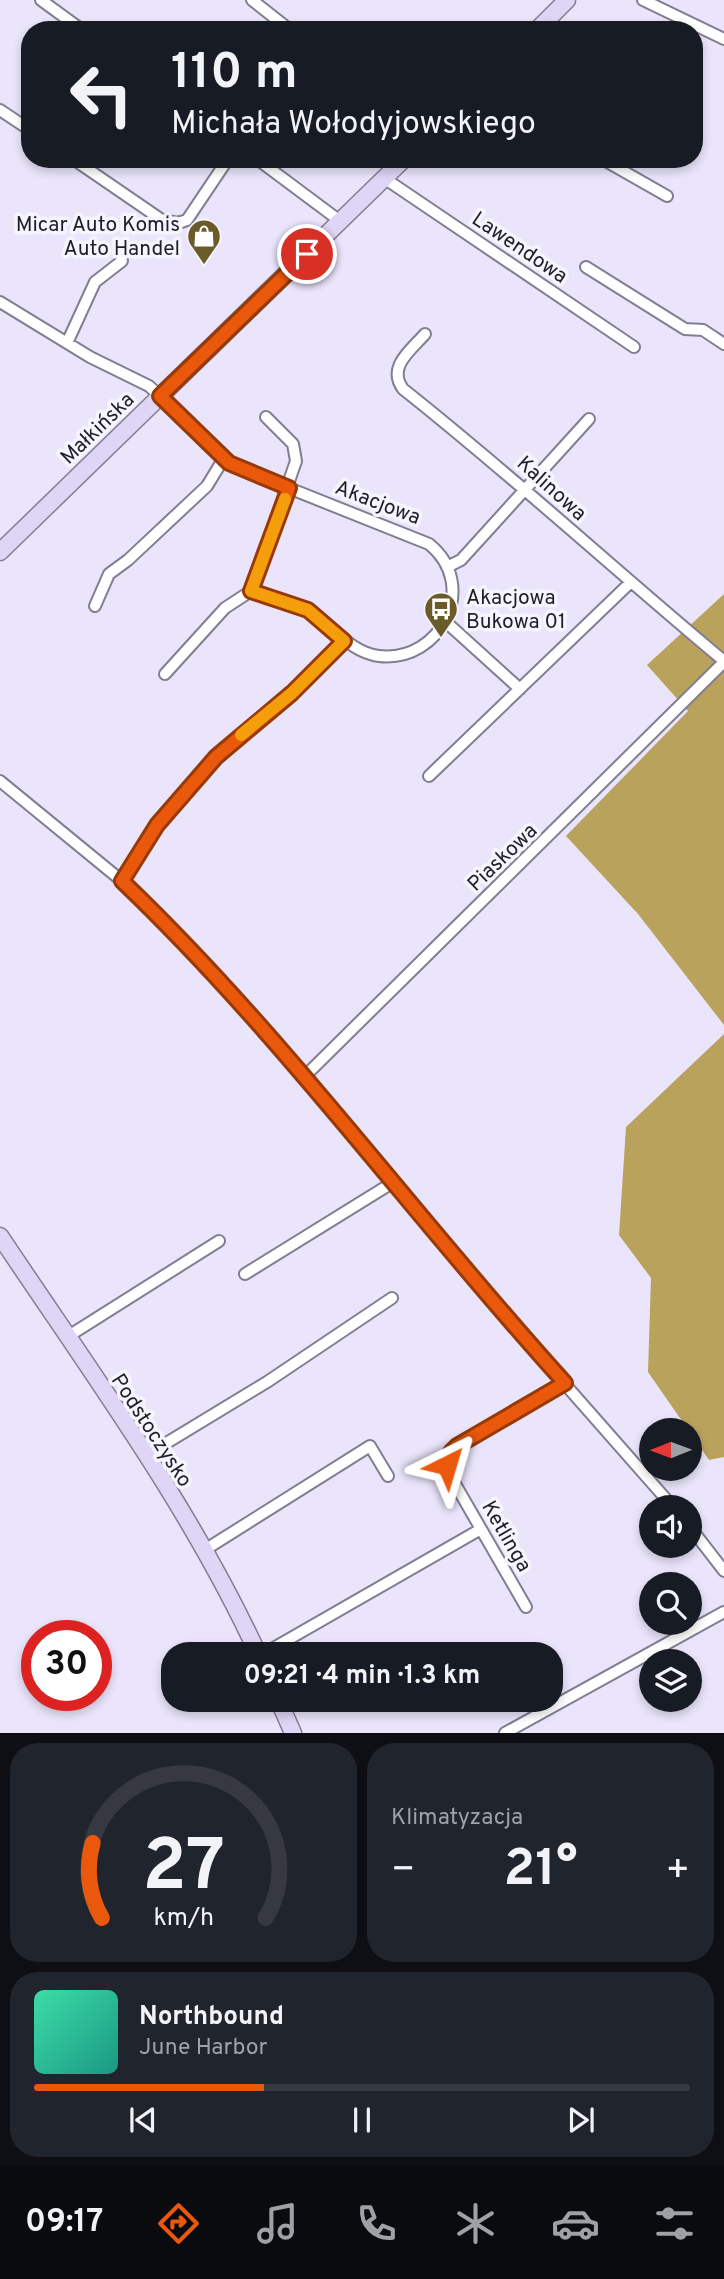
<!DOCTYPE html>
<html lang="pl">
<meta charset="utf-8">
<style>
:root{--surface:#171b24;--page:#20242c;--text:#f1f3f6;--muted:#9ea1a6;--line:#363941;--accent:#ea580c}
body{margin:0;font-family:Overpass,sans-serif;background:var(--page);color:var(--text);height:100vh;display:flex;flex-direction:column;font-size:26px;white-space:nowrap}
*{box-sizing:border-box;margin:0}
p{font-size:23px;color:var(--muted)}
.icon{flex:none;width:38px;height:38px;fill:none;stroke:currentColor;stroke-width:2;stroke-linecap:round;stroke-linejoin:round}
.map{position:relative;height:1733px;overflow:hidden}
.side{display:flex;flex-direction:column;gap:10px;padding:10px;background:#0d0f14;flex:1}
.side>*{flex:none}
.hud{position:absolute;left:21px;top:21px;width:682px;height:147px;border-radius:28px;box-shadow:0 4px 10px #0003;background:#171b24;color:var(--text);overflow:hidden}
.needle{width:46px;rotate:269deg}
.fabs{position:absolute;left:639px;top:1418px;display:grid;gap:14px}
.fabs a{display:grid;place-items:center;width:63px;height:63px;border-radius:50%;background:var(--surface);box-shadow:0 4px 10px #0003;font-size:35px}
.speed{position:absolute;left:21px;top:1620px;display:flex;gap:14px;font-size:35px;font-weight:700;text-align:center}
.speed>*{display:grid;place-content:center;width:91px;height:91px;border-radius:50%;background:var(--surface);box-shadow:0 4px 10px #0003;line-height:1}
.speed .limit{border:10px solid #d22;background:#fff;color:#111}
.pin{position:absolute;display:grid;place-items:center;width:60px;height:60px;color:#fff;margin:-30px;border:4px solid #fff;border-radius:50%;box-shadow:0 2px 7px #0007}
.me{position:absolute;width:77px;margin:-38px;rotate:40deg;stroke-linejoin:round;filter:drop-shadow(0 0 5px #0008)}
.turn{display:flex;align-items:center;gap:24px;height:147px;padding:0 35px;font-size:32px}
.turn .icon{width:91px;height:91px;stroke-width:2.5}
.turn b{display:block;font-size:49px;line-height:60px}
.big{font-size:52px;font-weight:700;line-height:1.1}
.side .card{flex:1;display:flex;flex-direction:column;justify-content:center;gap:10px;min-width:0;padding:0 24px;border-radius:28px;background:var(--page)}
.side .dial{align-items:center;gap:0}
.dial svg{height:182px;overflow:visible;fill:none;stroke:var(--line);stroke-width:7;stroke-linecap:round;text-anchor:middle}
.dial text{fill:var(--text);stroke:none}
.song{display:flex;align-items:center;gap:21px}
.cover{width:84px;height:84px;border-radius:10px;background:linear-gradient(135deg,hsl(160 70% 55%),hsl(170 70% 35%))}
.played{height:7px;border-radius:4px;background:linear-gradient(90deg,var(--accent) 35%,var(--line) 35%)}
.keys{display:flex;justify-content:space-around;direction:ltr}
.heat{display:flex;justify-content:space-between;align-items:center;font-size:38px;direction:ltr}
.side .tiles{flex:1;display:grid;gap:10px;grid-template-columns:1fr 1fr}
.card:last-child{grid-column:span 2}
.trip{position:absolute;left:161px;top:1642px;width:402px;height:70px;border-radius:28px;background:var(--surface);box-shadow:0 4px 10px #0003;font-weight:700;line-height:70px;text-align:center}
.tabs{display:flex;height:112px;justify-content:space-around;align-items:center;background:#090b0e;color:var(--muted)}
.tabs .icon{width:49px;height:49px}
.tabs .active{color:var(--accent)}
.tabs b{font-size:32px;color:var(--text)}
.map>svg:first-child{display:block}
.forest{fill:#b9a25c}
.lines{fill:none;stroke-linecap:round;stroke-linejoin:round}
.street-casing{stroke:#827e91;stroke-width:14}
.secondary-casing{stroke:#827e91;stroke-width:19}
.street{stroke:#fff;stroke-width:10}
.secondary{stroke:#dfd5f6;stroke-width:16}
.route-casing{stroke:#983908;stroke-width:18}
.route{stroke:#ea580c;stroke-width:12}
.slow{stroke:#f59e0b;stroke-width:12}
.labels{text-anchor:middle;stroke-width:7;stroke-linejoin:round;paint-order:stroke}
.poi-label{font-size:21px;fill:#201e26;stroke:#f6f5fd;text-anchor:end}
.street-label{font-size:21px;fill:#201e26;stroke:#f6f5fd}
</style>
<div class="map">
<svg width="724" height="1733" viewBox="0 0 724 1733">
<rect width="100%" height="100%" fill="#eae5fb"/>
<path class="forest" d="M724 594V1025L638 914 566 836 688 711 647 665Z
M724 1034V1457L709 1460 648 1372 651 1278 619 1235 626 1127Z"/>
<g class="lines">
<g class="street-casing">
<path id="street" d="M41 0 82 30
M252 0 290 30
M643 0 724 39
M0 110 30 130
M73 159 162 220 178 223 187 220 228 159
M257 159 340 221
M602 159 667 196
M384 178 634 347
M586 267 685 329 703 330 724 344
M0 302 90 357 149 386 236 467 429 544C480 585 441 663 379 656 348 652 333 624 308 610 291 601 270 597 251 591
M425 334C410 351 387 367 403 389 513 476 616 571 724 661
M67 343 95 282 122 261
M447 567 461 560 589 419
M95 606 109 574 128 560 207 486 224 458
M446 622 520 689
M165 674 225 608 251 591 296 461 293 444 266 417
M429 776 631 582
M0 781 122 881 172 929 305 1076 490 1299 673 1507
M122 881 157 825 216 757 292 693 344 641
M305 1076 724 662
M245 1274 392 1183
M67 1337 219 1241
M145 1456 267 1382 392 1298
M690 1527 724 1571
M203 1551 370 1446 388 1476
M526 1607 451 1477 448 1460 457 1446 564 1383
M263 1654 481 1529
M505 1733 724 1612"/>
</g>
<g class="secondary-casing">
<path id="secondary" d="M537 30 567 0
M0 552 404 159
M0 1236C90 1371 190 1506 258 1654
M278 1699 293 1733"/>
</g>
<use href="#street" class="street"/>
<use href="#secondary" class="secondary"/>
</g>
<g class="lines">
<g class="route-casing">
<path id="route" d="M307 254 160 396 229 463 289 488 251 591 308 610 344 641 292 693 216 757 157 825 122 881C284 1036 415 1218 565 1383L457 1446 451 1452 447 1465"/>
</g>
<use href="#route" class="route"/>
<path class="slow" d="M241 735 292 693 344 641 308 610 251 591 285 499"/>
</g>
<defs>
<g id="shop-pin" transform="scale(1.75)"><path d="M0 17L-7.5 6A9.5 9.5 0 1 1 7.5 6Z" fill="#6a5b28" stroke="#f6f5fd"/><path d="M-5-2.5h2.3a2.7 3.5 0 0 1 5.4 0H5L5.5 6h-11ZM-1.5-2.5h3a1.5 2.3 0 0 0-3 0Z" fill="#fff"/></g>
<g id="bus-pin" transform="scale(1.75)"><path d="M0 17L-7.5 6A9.5 9.5 0 1 1 7.5 6Z" fill="#6a5b28" stroke="#f6f5fd"/><path d="M-5-6H5V4H4V6H2V4H-2V6H-4V4H-5ZM-3.5-4V0h7V-4ZM-3.5 1.2v1.5H-2V1.2ZM2 1.2v1.5H3.5V1.2Z" fill="#fff"/></g>
</defs>
<g fill-rule="evenodd">
<use href="#shop-pin" x="204" y="236"/>
<use href="#bus-pin" x="441" y="609"/>
</g>
<g class="labels">
<g class="poi-label">
<text x="180" y="231">Micar Auto Komis<tspan x="180" dy="24">Auto Handel</tspan></text>
<text x="466" y="604" text-anchor="start">Akacjowa<tspan x="466" dy="24">Bukowa 01</tspan></text>
</g>
<g class="street-label">
<text transform="translate(520 247) rotate(34)" y="7">Lawendowa</text>
<text transform="translate(97 428) rotate(-44)" y="7">Małkińska</text>
<text transform="translate(552 488) rotate(42)" y="7">Kalinowa</text>
<text transform="translate(378 502) rotate(21)" y="7">Akacjowa</text>
<text transform="translate(502 857) rotate(-44)" y="7">Piaskowa</text>
<text transform="translate(152 1430) rotate(57)" y="7">Podstoczysko</text>
<text transform="translate(507 1536) rotate(60)" y="7">Ketlinga</text>
</g>
</g>
</svg>
<div class="fabs">
<a><svg class="needle" viewBox="-14 -14 28 28"><path d="M0-13l5 13h-10z" fill="#e53935"/><path d="M0 13l5-13h-10z" fill="#9ea1a6"/></svg></a>
<a><svg class="icon" aria-label="sound" viewBox="0 0 24 24"><path d="M4 9h4l5-4v14l-5-4H4zM17 9q2 3 0 6"/></svg></a>
<a><svg class="icon" aria-label="search" viewBox="0 0 24 24"><circle cx="10" cy="10" r="6"/><path d="M15 15l6 6"/></svg></a>
<a><svg class="icon" aria-label="layers" viewBox="0 0 24 24"><path d="M12 4l9 5-9 5-9-5zM3 14l9 5 9-5"/></svg></a>
</div>
<div class="speed"><div class="limit">30</div></div>
<div class="pin" style="left:307px;top:254px;background:#d93025"><svg class="icon" aria-label="arrive" viewBox="0 0 24 24"><path d="M6 21V4h12l-3 4 3 4H6"/></svg></div>
<svg class="me" style="left:447px;top:1465px" viewBox="-20 -20 40 40"><path d="M0-17L14 15 0 8-14 15z" fill="#ea580c" stroke="#fff" stroke-width="4"/></svg>
<div class="trip">09:21 · 4 min · 1.3 km</div>
<div class="hud">
<div class="turn"><svg class="icon" aria-label="left" viewBox="0 0 24 24"><path d="M17 20v-9H6M10 6l-5 5 5 5"/></svg><div><b>110 m</b>Michała Wołodyjowskiego</div></div>
</div>
</div>
<section class="side">
<div class="tiles">
<div class="card dial"><svg viewBox="0 0 100 80">
<path d="M14 69A42 42 0 1 1 86 69"/>
<path d="M14 69A42 42 0 0 1 10 36" stroke="#ea580c"/>
<text x="50" y="56" font-size="32" font-weight="700">27</text>
<text x="50" y="72" font-size="11">km/h</text>
</svg></div>
<div class="card"><p>Klimatyzacja</p>
<div class="heat"><a>−</a><b class="big">21°</b><a>+</a></div>
</div>
<div class="card">
<div class="song"><i class="cover"></i><div><b>Northbound</b><p>June Harbor</p></div></div>
<div class="played"></div>
<div class="keys"><svg class="icon" aria-label="previous" viewBox="0 0 24 24"><path d="M18 5L8 12l10 7zM5 5v14"/></svg><svg class="icon" aria-label="pause" viewBox="0 0 24 24"><path d="M8 5v14M16 5v14"/></svg><svg class="icon" aria-label="next" viewBox="0 0 24 24"><path d="M6 5l10 7-10 7zM19 5v14"/></svg></div>
</div>
</div>
</section>
<nav class="tabs">
<b>09:17</b>
<svg class="icon active" aria-label="directions" viewBox="0 0 24 24"><path d="M12 3l9 9-9 9-9-9zM9 14v-3h6M13 9l2 2-2 2"/></svg>
<svg class="icon" aria-label="music" viewBox="0 0 24 24"><path d="M9 18V5l10-2v13"/><circle cx="6" cy="18" r="3"/><circle cx="16" cy="16" r="3"/></svg>
<svg class="icon" aria-label="phone" viewBox="0 0 24 24"><path d="M5 4h4l2 5-3 2q2 4 5 5l2-3 5 2v4C11 20 4 13 5 4z"/></svg>
<svg class="icon" aria-label="climate" viewBox="0 0 24 24"><path d="M12 3v18M4 7l16 10M4 17L20 7"/></svg>
<svg class="icon" aria-label="car" viewBox="0 0 24 24"><path d="M5 17H2v-5l4-1 3-4h7l3 4 3 1v5h-3M9 17h6M6 11h13"/><circle cx="7" cy="17" r="2"/><circle cx="17" cy="17" r="2"/></svg>
<svg class="icon" aria-label="filters" viewBox="0 0 24 24"><path d="M4 7h16M4 17h16"/><circle cx="9" cy="7" r="2"/><circle cx="15" cy="17" r="2"/></svg>
</nav>
